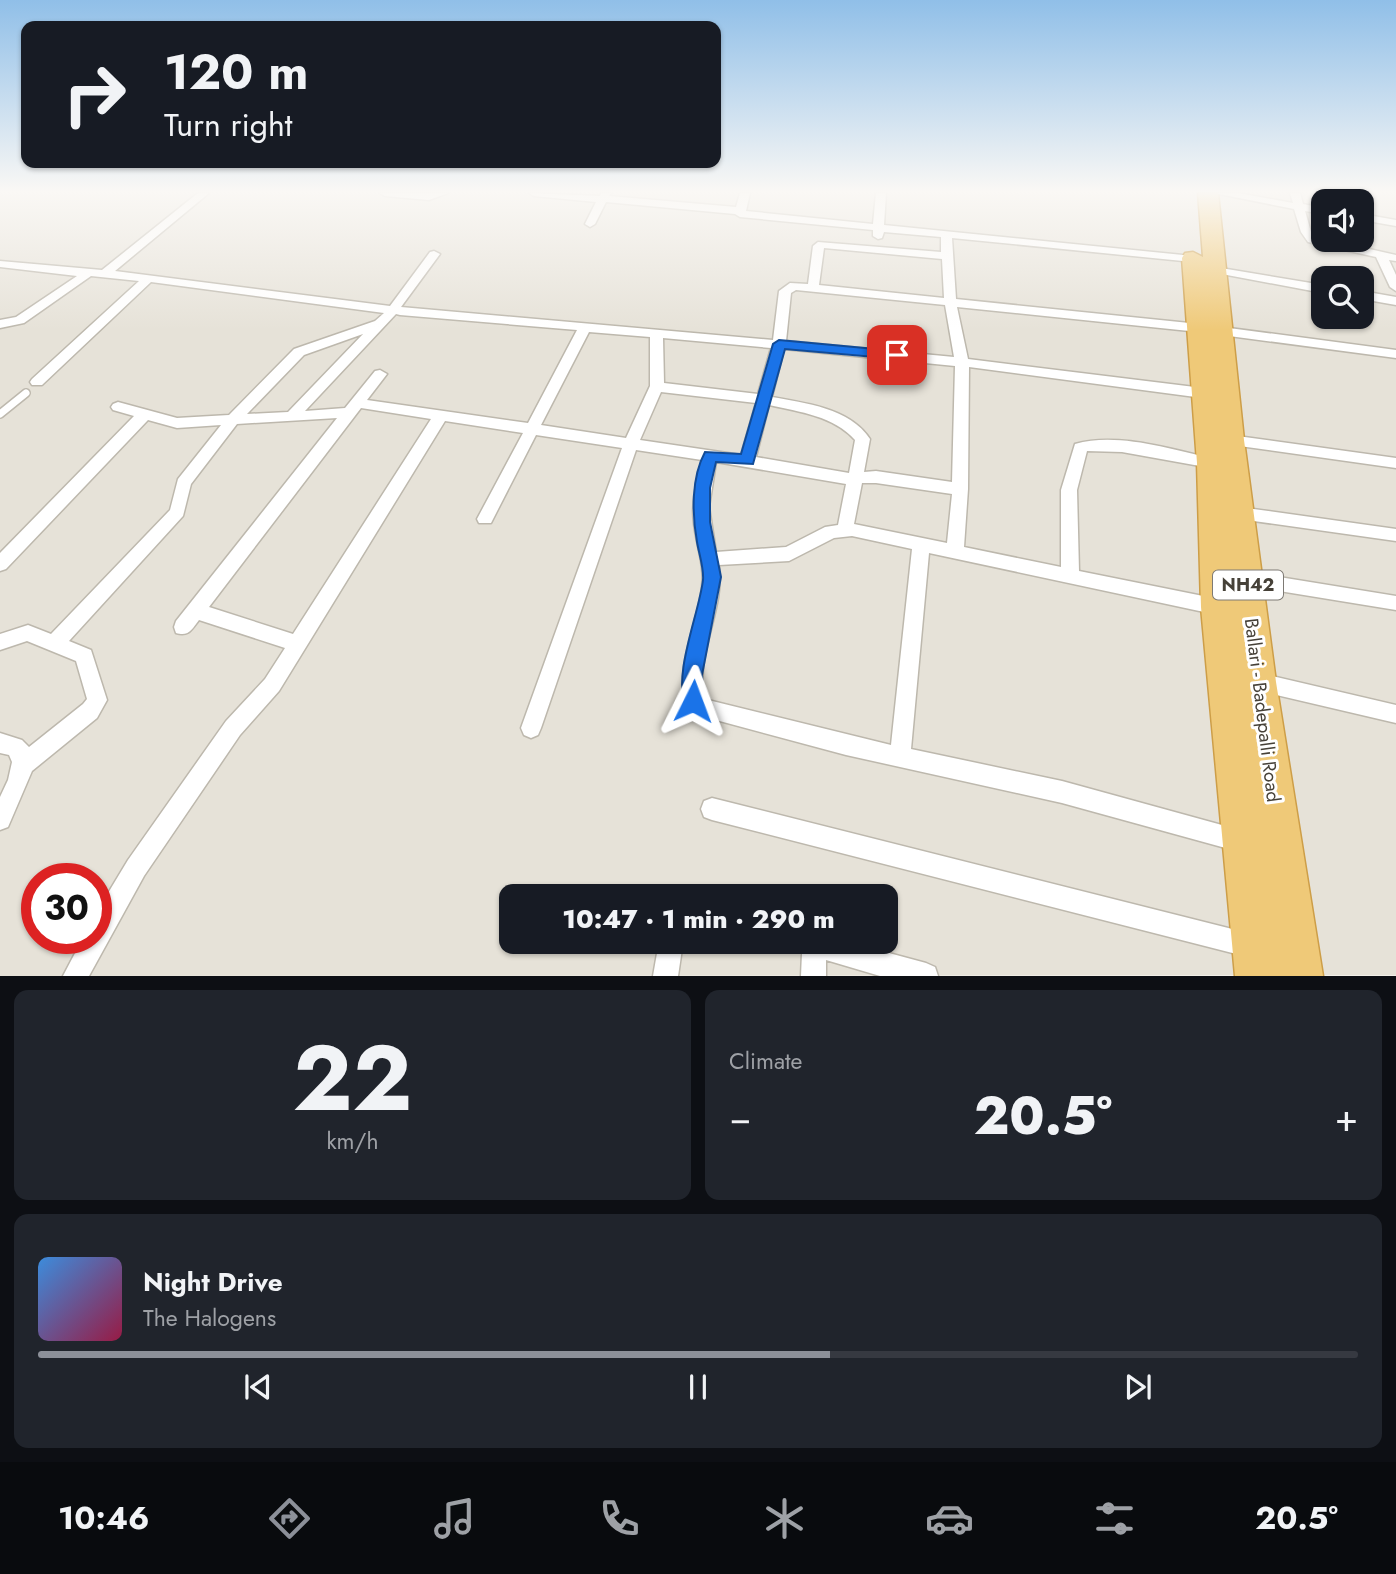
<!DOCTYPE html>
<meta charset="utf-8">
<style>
:root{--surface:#171b24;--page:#20242c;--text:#f1f3f6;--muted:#9ea1a6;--line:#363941;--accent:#8c9099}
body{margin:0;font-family:Jost,sans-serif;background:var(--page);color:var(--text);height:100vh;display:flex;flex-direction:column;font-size:26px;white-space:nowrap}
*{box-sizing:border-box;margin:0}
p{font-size:23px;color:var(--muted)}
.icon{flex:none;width:38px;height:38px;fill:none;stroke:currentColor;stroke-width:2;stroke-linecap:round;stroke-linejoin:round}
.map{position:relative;height:976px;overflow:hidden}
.side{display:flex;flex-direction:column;gap:14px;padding:14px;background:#0d0f14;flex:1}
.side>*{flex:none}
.top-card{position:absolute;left:21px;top:21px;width:700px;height:147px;border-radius:14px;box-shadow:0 2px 5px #0004;background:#171b24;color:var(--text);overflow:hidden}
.controls{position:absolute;left:1311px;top:189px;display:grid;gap:14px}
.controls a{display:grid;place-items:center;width:63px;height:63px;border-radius:14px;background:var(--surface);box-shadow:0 2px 5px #0004;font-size:35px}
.speed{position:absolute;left:21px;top:863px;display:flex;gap:14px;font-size:35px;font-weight:700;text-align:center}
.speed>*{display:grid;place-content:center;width:91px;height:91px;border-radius:50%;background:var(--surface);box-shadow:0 2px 5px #0004;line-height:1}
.speed .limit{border:10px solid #d22;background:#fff;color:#111}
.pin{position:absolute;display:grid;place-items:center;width:60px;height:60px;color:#fff;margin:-30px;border-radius:14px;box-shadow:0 4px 10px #0006}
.me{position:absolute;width:77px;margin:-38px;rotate:3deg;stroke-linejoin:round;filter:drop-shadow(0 0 5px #0008)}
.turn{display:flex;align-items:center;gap:24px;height:147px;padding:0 28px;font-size:32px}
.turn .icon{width:91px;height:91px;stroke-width:2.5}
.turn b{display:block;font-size:49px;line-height:60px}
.big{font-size:52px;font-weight:800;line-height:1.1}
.side .card{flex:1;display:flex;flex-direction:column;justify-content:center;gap:10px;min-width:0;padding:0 24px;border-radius:14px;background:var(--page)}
.side .dial{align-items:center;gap:0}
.dial b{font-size:91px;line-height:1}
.song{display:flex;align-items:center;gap:21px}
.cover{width:84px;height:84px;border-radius:10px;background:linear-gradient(135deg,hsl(210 70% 55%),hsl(340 70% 35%))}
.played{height:7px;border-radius:4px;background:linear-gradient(90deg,var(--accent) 60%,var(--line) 60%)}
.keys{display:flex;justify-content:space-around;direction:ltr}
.heat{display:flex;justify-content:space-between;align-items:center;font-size:38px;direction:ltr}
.side .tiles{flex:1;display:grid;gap:14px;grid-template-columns:1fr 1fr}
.card:last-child{grid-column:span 2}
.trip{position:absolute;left:499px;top:884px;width:399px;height:70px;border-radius:14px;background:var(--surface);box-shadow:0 2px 5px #0004;font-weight:800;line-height:70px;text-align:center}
.menu{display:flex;height:112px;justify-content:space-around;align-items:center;background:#090b0e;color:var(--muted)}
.menu .icon{width:49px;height:49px}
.menu .selected{color:var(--accent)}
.menu b{font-size:32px;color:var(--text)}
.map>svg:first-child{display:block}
.residential{fill:#e6e2d8;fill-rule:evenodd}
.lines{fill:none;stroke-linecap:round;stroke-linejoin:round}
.lane-casing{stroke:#bdb8ad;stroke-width:10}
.street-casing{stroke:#bdb8ad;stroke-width:3}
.highway-casing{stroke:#cd9e48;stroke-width:3}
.lane{stroke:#fff;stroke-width:7}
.street{fill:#fff;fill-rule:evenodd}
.highway{fill:#efc978;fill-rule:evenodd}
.route{fill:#1a73e8;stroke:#114b97;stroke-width:2}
.labels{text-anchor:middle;stroke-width:6;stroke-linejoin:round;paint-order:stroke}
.shield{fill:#fff;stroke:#7e7a74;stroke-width:2}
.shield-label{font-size:18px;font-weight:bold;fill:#464138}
.street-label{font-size:19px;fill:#464138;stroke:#fff}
</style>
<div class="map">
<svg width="1396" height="976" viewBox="0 0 1396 976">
<rect width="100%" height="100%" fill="#f3f0e9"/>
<path class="residential" d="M0 193H1396V975L0 976ZM1323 201H1362V240H1323ZM1323 278H1362V317H1323ZM37 878H96V938H37ZM511 896H886V942H511Z"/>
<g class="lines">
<g class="lane-casing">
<path id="lane" d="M0 414 26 393"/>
</g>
<g class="street-casing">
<path id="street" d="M198 193H209L115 271 390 306 430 252 434 251 440 254 401 307 773 340 779 291 790 283 808 284 813 246 818 242 941 252V237L884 232 882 238 878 239 873 236V230L740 217 735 214 606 202 595 224 590 227 585 224 596 202 534 196 529 193 600 196 601 193H611L609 196 736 207 740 193H750L746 211 873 224 876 193H886L884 225 1193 256 1199 259 1193 262 952 238 956 299 1199 324 1396 350V358L1199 332 957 307 968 359 1203 388 1210 393 1203 398 969 367 968 489 964 547 1061 567V490L1075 444C1117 432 1169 449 1211 458L1219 463 1211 468 1122 452 1087 451 1077 490 1079 571 1218 599 1224 602 1227 607 1224 612 1218 615 929 553 911 749 1062 781 1240 830 1248 833 1251 841 1248 849 1240 852 1062 803 846 755 690 713C671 671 697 629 702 587 705 565 696 545 694 523 691 502 697 480 702 460L636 450 541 728 538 735 531 738 524 735 521 728 622 448 536 435 491 523H479L477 519 523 433 445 421 279 691 240 735 144 876 89 976H63L83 938H96V913L128 860 226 721 265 679 285 648 199 620C192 629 189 637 176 633L174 627 176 621 337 418 237 424 191 484 183 516 69 641 91 650 107 700 97 718 32 771 8 827 0 830V797L8 780 12 762 9 755 0 753V733L22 740 29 747 83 704 87 699 76 661 27 641 0 650V634L28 625 51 634 170 510 178 479 221 425 177 428 148 420 6 569 0 571V553L134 416 113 410 111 407 113 404 118 402 177 418 229 415 294 349 375 321 384 313 151 282 42 385H32L30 382 32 379 139 281 91 276 24 323 0 328V320L16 317 77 276 0 267V261L102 270ZM824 248 942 259 944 298 819 285ZM796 290 945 305 954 357 786 341 791 293ZM396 314 400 315 577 330 528 423 367 400 387 374 380 370 375 371 345 408 305 411ZM589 332 650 337V386L626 438 541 425ZM363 334 288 412 247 414 304 355ZM663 338 771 348 758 394 664 383ZM784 349 955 366 952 482 876 471 864 472 870 439C850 408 805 403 772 397ZM661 392 756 403 741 455 640 440ZM769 405C800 412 834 416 855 440L849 473 756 457ZM361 408 431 419 293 634 209 607ZM716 462 846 484 838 525 825 527 786 547 716 552 709 507ZM862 483H876L952 494 947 543 854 524ZM852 536 912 549 891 745 704 699C695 653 725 610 719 565L789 561 834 538Z
M380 193H448L429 200 385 196Z
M1214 193H1238L1293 203 1290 193H1300L1303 204 1323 208V214L1305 211 1311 232 1316 237 1396 255V261L1389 260 1396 275V291L1390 287 1376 257 1308 242 1301 232 1294 209Z
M1362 214 1396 220V226L1362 220Z
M1215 267 1323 285V293L1211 272V268Z
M1362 291 1396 297V305L1362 299Z
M1230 435 1396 458V468L1225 444 1223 440Z
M1239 507 1396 529V541L1239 519 1233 517 1231 513 1233 509Z
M1248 572 1396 596V610L1248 586 1242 584 1239 579 1242 574Z
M1259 673 1396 705V723L1259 691 1252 688 1249 682 1252 676Z
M712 798 1252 934 1261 937 1264 946 1261 955 1252 958 712 820 704 817 701 809 704 801Z
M659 942H683L678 976H653Z
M794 942H848L926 963 935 967 938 976H880L826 960V976H801L802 953 797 951Z"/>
</g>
<g class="highway-casing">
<path id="highway" d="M1198 193H1218L1244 440 1276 682 1323 976H1235L1201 607 1197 463 1182 258 1185 253 1193 252 1203 257Z"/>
</g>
<use href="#lane" class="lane"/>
<use href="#street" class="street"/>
<use href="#highway" class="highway"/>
</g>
<linearGradient id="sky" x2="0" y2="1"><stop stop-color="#90bfe8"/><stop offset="0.58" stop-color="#faf8f5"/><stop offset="1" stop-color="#faf8f5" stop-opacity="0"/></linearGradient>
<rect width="1396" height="330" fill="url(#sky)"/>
<path class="route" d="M779 340 897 351 903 355 897 359 785 349 753 464 716 462 710 488V522L721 577 702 675 703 701 700 707 693 710 686 707C672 676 699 614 703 580 704 568 699 554 697 542 692 514 691 478 705 452L741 454 773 344Z"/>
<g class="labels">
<rect class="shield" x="1213" y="570.5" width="70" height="29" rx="5"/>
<g class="shield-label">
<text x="1248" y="591">NH42</text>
</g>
<g class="street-label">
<text transform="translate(1263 710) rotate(83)" y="7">Ballari - Badepalli Road</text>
</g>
</g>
</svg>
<div class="controls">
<a><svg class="icon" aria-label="sound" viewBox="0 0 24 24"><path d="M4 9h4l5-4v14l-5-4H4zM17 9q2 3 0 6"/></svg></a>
<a><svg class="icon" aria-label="search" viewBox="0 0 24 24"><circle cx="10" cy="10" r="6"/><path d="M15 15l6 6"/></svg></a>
</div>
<div class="speed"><div class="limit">30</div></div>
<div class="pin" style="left:897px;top:355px;background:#d93025"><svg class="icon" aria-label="arrive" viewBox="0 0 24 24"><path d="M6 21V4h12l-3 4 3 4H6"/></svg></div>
<svg class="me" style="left:693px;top:701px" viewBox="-20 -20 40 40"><path d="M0-17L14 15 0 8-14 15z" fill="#1a73e8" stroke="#fff" stroke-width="4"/></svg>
<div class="trip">10:47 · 1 min · 290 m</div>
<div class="top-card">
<div class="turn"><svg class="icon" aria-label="right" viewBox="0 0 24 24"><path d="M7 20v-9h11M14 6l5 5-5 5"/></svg><div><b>120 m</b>Turn right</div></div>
</div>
</div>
<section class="side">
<div class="tiles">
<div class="card dial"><b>22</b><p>km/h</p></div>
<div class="card"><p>Climate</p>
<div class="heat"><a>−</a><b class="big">20.5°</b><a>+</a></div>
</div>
<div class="card">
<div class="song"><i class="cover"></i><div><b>Night Drive</b><p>The Halogens</p></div></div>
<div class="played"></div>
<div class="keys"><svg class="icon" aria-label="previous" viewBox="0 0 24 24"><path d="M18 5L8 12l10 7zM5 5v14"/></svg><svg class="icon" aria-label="pause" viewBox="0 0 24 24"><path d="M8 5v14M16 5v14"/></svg><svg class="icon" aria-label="next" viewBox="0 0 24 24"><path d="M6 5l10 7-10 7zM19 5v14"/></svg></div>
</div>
</div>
</section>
<nav class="menu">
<b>10:46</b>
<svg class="icon selected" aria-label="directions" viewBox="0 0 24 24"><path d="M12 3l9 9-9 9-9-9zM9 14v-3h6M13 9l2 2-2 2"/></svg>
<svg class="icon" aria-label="music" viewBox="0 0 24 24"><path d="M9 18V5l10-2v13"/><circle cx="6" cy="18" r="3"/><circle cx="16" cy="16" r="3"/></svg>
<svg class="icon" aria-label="phone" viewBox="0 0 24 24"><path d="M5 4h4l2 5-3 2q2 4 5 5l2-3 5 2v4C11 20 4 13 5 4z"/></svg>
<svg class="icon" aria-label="climate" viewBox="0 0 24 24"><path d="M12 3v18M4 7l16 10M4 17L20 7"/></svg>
<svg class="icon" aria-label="car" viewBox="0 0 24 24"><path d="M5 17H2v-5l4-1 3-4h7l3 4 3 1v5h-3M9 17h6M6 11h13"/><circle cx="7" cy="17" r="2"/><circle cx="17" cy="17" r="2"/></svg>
<svg class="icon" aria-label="filters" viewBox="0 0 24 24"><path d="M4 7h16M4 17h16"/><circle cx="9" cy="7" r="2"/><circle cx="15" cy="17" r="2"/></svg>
<b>20.5°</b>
</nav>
